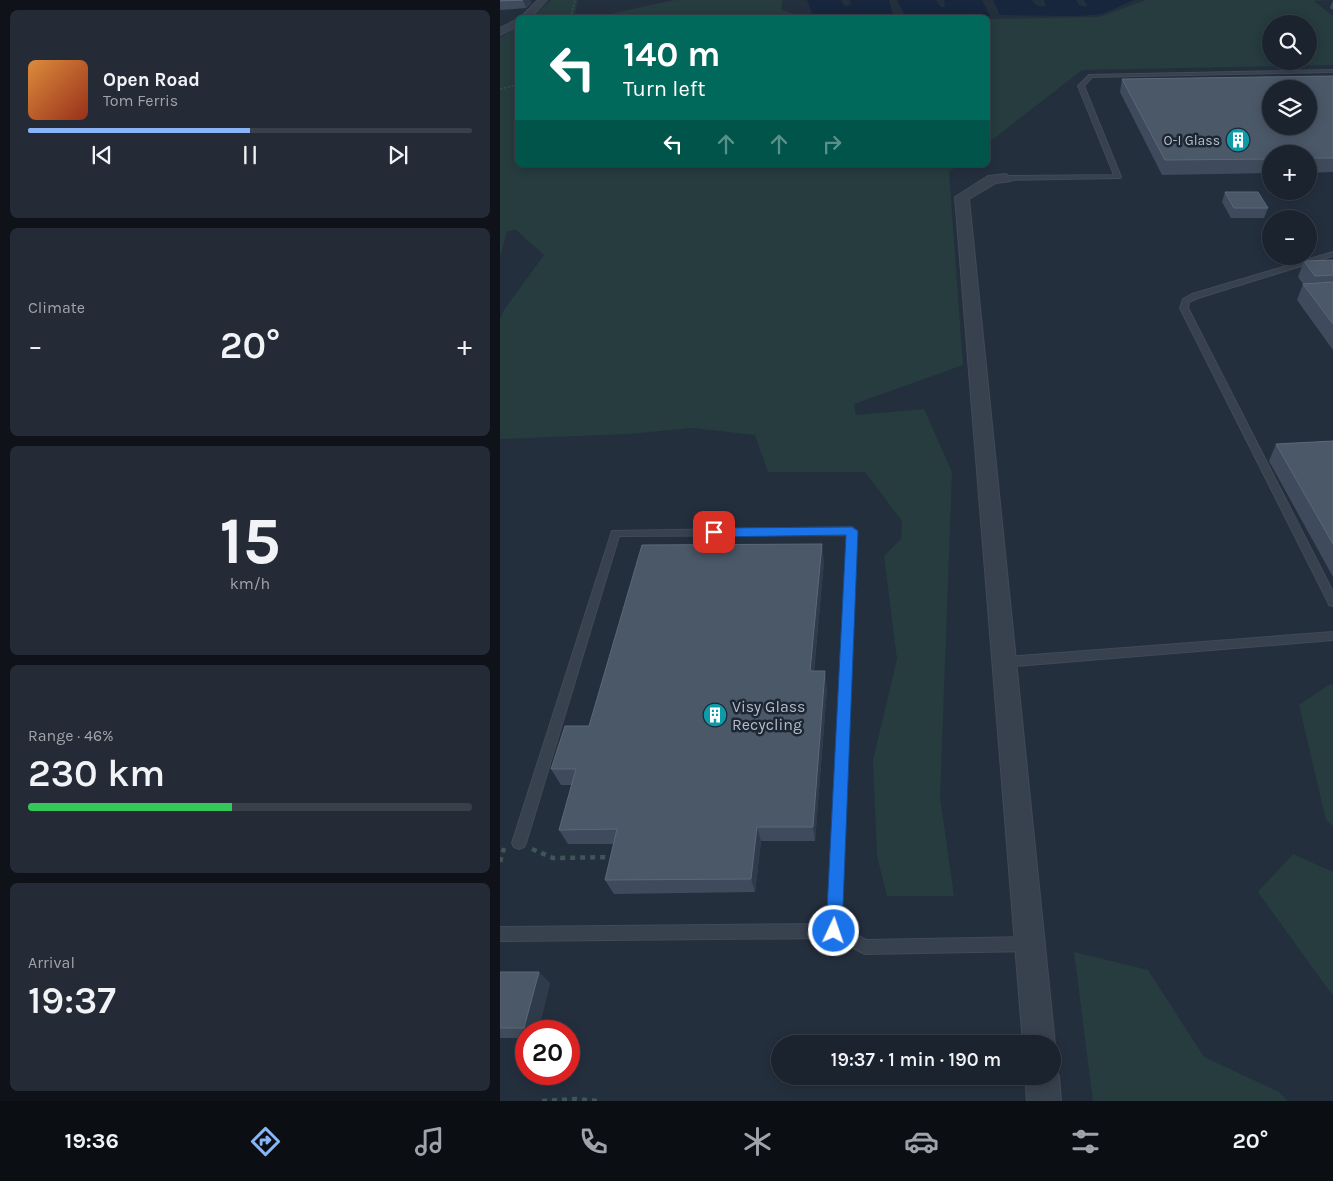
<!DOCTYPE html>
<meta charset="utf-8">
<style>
:root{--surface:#1b232e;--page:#242b36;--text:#f1f3f6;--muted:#a0a4aa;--line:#39404a;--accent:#8ab4f8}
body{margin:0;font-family:Karla,sans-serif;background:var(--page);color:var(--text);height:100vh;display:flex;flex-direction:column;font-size:19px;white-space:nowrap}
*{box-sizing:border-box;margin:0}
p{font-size:16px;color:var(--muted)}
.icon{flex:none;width:28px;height:28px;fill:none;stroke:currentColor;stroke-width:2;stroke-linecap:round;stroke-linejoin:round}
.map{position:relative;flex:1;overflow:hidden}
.drawer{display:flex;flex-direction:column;gap:10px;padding:10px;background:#0f1319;width:500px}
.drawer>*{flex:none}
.guide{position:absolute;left:15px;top:15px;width:475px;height:152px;border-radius:8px;box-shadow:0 2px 12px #0003,0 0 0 1px var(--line);background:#00695c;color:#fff;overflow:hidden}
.buttons{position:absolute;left:762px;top:15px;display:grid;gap:10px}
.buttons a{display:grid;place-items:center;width:55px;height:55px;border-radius:50%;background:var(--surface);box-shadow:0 2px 12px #0003,0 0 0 1px var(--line);font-size:25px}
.speed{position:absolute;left:15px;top:1020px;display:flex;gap:10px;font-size:25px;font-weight:700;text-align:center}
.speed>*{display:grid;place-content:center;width:65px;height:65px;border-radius:50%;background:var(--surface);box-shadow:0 2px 12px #0003,0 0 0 1px var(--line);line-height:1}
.speed .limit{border:8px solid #d22;background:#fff;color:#111}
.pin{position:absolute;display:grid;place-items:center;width:42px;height:42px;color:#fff;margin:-21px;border-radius:10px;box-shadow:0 2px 8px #0006}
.me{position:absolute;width:55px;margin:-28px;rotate:3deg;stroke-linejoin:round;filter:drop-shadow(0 0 4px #0008)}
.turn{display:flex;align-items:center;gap:18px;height:105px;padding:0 25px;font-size:22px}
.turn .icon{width:65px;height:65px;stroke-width:2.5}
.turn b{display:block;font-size:35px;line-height:42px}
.lanes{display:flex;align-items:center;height:48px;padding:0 25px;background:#0003;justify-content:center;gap:25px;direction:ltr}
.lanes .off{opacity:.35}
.big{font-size:38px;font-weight:600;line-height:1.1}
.drawer .tile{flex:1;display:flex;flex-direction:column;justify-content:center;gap:8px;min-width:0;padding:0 18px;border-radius:8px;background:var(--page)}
.drawer .dial{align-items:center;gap:0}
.dial b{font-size:65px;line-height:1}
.song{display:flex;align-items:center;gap:15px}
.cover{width:60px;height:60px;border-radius:8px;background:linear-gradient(135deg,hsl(30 70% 55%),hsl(10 70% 35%))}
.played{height:5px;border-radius:2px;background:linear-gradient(90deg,var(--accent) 50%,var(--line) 50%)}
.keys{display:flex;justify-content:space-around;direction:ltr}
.heat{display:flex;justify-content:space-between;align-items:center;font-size:28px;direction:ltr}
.charge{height:8px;border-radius:4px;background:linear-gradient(90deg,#34c759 46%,var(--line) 0)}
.trip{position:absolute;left:271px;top:1035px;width:290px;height:50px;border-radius:25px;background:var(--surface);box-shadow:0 2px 12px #0003,0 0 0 1px var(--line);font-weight:600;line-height:50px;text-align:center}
.dock{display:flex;height:80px;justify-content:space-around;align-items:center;background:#0b0e12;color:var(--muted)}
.dock .icon{width:35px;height:35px}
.dock .current{color:var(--accent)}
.dock b{font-size:22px;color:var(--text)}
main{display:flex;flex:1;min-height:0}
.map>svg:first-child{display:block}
.green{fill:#263c3f;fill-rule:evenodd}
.water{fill:#17263c}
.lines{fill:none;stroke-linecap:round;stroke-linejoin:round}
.service-casing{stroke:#414a57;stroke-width:2}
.minor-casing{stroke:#414a57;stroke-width:2}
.path-far1{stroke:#3f5557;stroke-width:1;stroke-dasharray:2 2;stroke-linecap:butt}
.path{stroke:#3f5557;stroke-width:4.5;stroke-dasharray:5 5;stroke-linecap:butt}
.service{fill:#38414e;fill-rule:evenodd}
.minor{fill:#38414e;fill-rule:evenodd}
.wall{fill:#3f4b5c}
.shaded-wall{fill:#2f3b4b}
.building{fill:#4b5868;stroke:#5c6777;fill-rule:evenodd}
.route{fill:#1a73e8;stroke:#114b97}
.labels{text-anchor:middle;stroke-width:5;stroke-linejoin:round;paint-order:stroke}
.far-poi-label{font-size:14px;fill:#b4bcc9;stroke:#1d2633;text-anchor:end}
.poi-label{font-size:16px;fill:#b4bcc9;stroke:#1d2633;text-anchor:start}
</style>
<main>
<section class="drawer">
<div class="tile">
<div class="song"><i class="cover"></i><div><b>Open Road</b><p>Tom Ferris</p></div></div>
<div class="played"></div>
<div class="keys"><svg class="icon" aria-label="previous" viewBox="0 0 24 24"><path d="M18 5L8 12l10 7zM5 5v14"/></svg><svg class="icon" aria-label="pause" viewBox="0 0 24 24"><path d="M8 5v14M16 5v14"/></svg><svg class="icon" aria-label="next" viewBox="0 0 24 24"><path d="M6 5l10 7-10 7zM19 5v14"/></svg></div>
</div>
<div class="tile"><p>Climate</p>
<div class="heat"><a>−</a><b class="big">20°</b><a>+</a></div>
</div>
<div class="tile dial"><b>15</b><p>km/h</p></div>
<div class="tile"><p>Range · 46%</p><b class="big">230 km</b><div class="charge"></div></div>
<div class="tile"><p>Arrival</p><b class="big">19:37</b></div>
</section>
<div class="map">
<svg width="833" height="1101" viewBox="0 0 833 1101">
<rect width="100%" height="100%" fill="#242f3e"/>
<path class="green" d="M51 0H78L74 17H32Z
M175 0H283L281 9 299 17H108L114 13Z
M646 0H833L814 1 833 16V65L582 70 488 143V19L599 17ZM771 24H809V61H771Z
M17 27 18 165H458L449 172 463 365 354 404 356 415 424 409 452 472 440 797 454 896H387L377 856 373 760 397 659 384 556 401 539 402 521 365 472H268L255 435 193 428 128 434 0 439V319L4 310 44 255 16 230 7 231 0 257V38Z
M830 684 833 685V826L826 820 799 705Z
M793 854 833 872V996L758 892Z
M574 952 648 970 704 1057 779 1092 788 1101H593Z"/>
<path class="water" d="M307 0H341L343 4 346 6 351 5 350 0H389L393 16H313Z
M397 0H436L441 7H445L444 0H482L490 16H405Z
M493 0H532C536 6 539 8 546 6L544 0H576L579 5 585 7 587 5 584 0H634L602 14 579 16 500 15Z"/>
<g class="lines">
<g class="service-casing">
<path id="service" d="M833 70V72L592 77 584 86 621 177 620 178 506 180 503 178 506 176 614 175 578 86 589 75Z
M833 252V256L698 298 689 302 688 308 833 592V606L829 605 828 602 680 308 683 299 692 294Z
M352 527 357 531 341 927 366 940 527 937 532 939 534 944 532 949 527 951 365 954 333 938 0 941V927L327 924 347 535 119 536 26 843 24 847 19 849 14 847 12 843 112 531Z
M833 632V640L505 667 501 665 499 662 501 659 505 657Z"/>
</g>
<g class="minor-casing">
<path id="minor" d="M38 0H47L30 18H20Z
M18 19V26L0 35V28Z
M506 174 512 178 511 181 496 183 469 199 555 1044 552 1051V1044H523L455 197 488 176Z
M552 1064 559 1076 561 1101H527L525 1076H552Z"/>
</g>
<path class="path-far1" d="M70 18 75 0
M0 89 18 85"/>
<path class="path" d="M32 849 53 858 114 857
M0 862 4 848
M42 1101 76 1099 99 1101"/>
<use href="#service" class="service"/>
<use href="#minor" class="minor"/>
</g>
<path class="wall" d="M0 0H30L31 3 26 8 0 10Z
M833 0V10L830 8Z
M833 76V172L809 173V154H771V173L662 175 620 92 622 79Z
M725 192 768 208 764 218H731L722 202Z
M833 260V350L797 300 803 284 798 277 804 261Z
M833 441V577L769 461 776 444Z
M324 561 314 671 327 688 315 841H261L255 892 114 894 105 880 114 844H68L59 830 72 785H61L51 769 89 726Z
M0 972 50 983 38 1031H26V1038H0Z"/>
<path class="shaded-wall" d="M23 0H30L31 3 26 8Z
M322 544 324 561 312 688 310 671Z
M325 671 327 688 315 841 313 827Z
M257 827 261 841 255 892 251 879Z
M39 972 50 983 38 1031H29L24 1028Z"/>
<path class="building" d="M0 0H23L0 1Z
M833 76V158H809V154H771V159L665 160 622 79ZM771 89H809V126H771Z
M725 192H758L768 208H734Z
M833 260V275L815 276 804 261Z
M833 282V324L803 284Z
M833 441V544L776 444Z
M322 544 310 671H325L313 827H257L251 879 105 880 117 829 59 830 76 769H51L65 726H89L142 545Z
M0 972H39L24 1028H0Z"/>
<path class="route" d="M352 527 358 531 342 931 340 936 334 939 329 936 326 931 346 535 214 537 209 532 214 528Z"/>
<defs>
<g id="building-disc" transform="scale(1.25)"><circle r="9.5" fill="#0f9aa8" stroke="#1d2633"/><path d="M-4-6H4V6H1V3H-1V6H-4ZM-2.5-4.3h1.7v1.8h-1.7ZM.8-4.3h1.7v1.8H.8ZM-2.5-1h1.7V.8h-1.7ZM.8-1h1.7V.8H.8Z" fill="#fff"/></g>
</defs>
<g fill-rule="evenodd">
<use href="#building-disc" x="738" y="140"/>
<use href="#building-disc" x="215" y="715"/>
</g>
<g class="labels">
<g class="far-poi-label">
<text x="720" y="145">O-I Glass</text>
</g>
<g class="poi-label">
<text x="232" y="712">Visy Glass<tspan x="232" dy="18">Recycling</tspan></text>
</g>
</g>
</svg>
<div class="buttons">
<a><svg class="icon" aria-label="search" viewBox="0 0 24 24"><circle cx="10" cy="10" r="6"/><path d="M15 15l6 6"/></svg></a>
<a><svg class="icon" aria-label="layers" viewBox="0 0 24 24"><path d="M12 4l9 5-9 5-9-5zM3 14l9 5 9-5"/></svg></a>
<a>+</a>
<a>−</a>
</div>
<div class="speed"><div class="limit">20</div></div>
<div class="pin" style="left:214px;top:532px;background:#d93025"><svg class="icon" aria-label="arrive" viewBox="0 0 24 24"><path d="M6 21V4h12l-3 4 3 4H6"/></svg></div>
<svg class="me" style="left:334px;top:931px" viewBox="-20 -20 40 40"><circle r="17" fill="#1a73e8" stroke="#fff" stroke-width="3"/><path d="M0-11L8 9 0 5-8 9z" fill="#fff"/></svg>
<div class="trip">19:37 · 1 min · 190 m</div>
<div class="guide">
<div class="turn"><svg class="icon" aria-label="left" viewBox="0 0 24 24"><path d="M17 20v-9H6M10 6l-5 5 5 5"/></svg><div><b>140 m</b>Turn left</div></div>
<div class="lanes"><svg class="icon" aria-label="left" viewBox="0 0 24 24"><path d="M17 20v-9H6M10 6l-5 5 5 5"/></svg><svg class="icon off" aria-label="ahead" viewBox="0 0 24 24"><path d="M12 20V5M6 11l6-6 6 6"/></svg><svg class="icon off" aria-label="ahead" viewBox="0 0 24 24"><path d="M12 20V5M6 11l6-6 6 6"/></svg><svg class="icon off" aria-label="right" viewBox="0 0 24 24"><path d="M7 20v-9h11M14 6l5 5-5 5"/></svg></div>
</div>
</div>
</main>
<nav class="dock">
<b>19:36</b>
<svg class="icon current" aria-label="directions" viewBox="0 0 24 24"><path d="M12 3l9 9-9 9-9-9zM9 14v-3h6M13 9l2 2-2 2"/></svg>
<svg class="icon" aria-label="music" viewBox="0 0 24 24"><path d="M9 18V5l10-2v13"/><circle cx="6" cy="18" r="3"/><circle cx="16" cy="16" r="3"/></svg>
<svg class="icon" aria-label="phone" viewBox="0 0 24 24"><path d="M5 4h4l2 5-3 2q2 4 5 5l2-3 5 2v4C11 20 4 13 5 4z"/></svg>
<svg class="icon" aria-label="climate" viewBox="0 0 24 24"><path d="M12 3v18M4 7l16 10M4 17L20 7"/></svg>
<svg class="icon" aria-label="car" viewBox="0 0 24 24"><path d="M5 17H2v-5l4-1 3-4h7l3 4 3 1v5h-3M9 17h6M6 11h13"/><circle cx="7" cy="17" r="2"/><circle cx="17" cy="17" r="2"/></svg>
<svg class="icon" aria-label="filters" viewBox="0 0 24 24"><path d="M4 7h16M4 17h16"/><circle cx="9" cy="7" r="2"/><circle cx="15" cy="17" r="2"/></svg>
<b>20°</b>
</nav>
